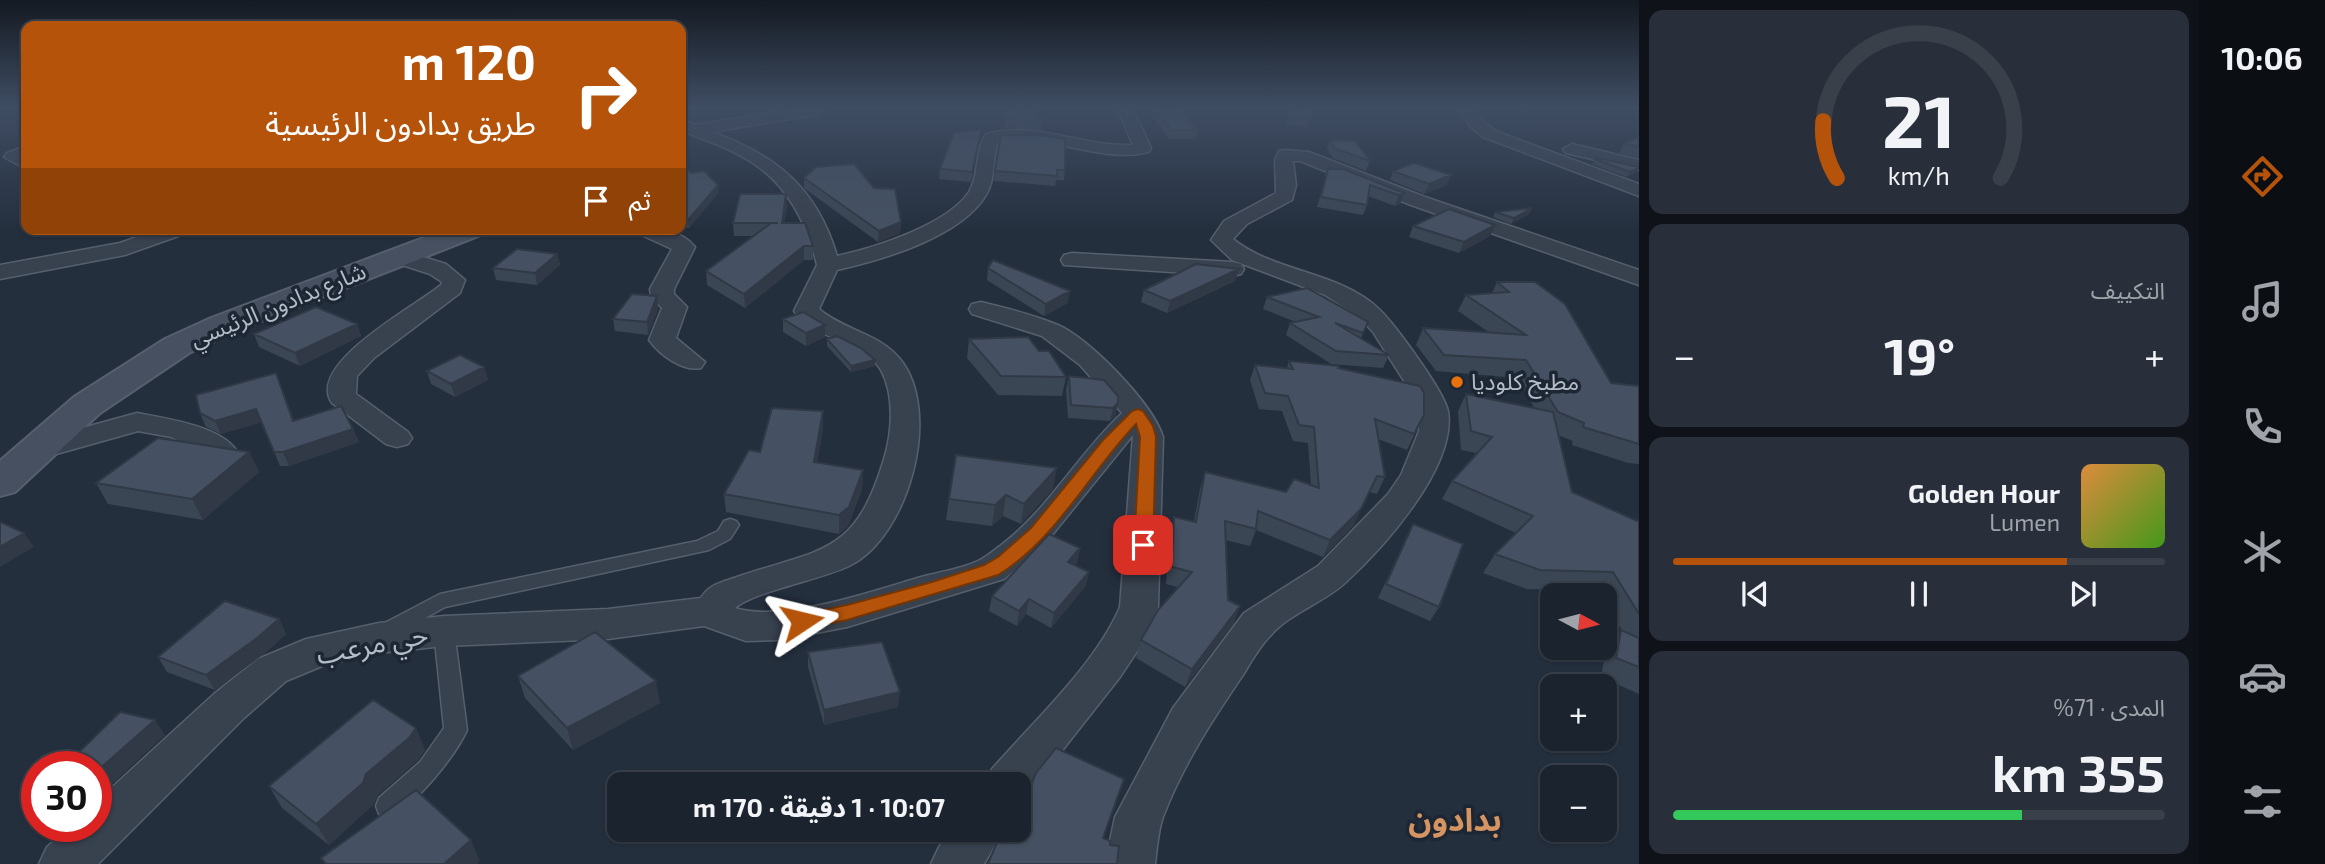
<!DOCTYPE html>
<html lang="ar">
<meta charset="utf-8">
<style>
:root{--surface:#1b232e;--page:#282f3a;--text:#f1f3f6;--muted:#a0a4aa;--line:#39404a;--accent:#b45309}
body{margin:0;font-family:"Exo 2","Noto Sans Arabic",sans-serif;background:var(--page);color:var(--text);direction:rtl;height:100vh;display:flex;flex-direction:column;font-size:26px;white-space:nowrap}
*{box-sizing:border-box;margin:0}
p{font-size:23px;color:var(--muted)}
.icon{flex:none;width:38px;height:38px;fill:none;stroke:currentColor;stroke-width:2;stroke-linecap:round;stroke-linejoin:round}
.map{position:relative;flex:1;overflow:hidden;direction:ltr}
.sheet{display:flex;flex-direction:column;gap:10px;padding:10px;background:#0f1319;width:560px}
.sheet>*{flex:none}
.top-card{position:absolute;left:21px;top:21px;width:665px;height:214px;border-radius:14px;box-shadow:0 2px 5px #0004,0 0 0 2px var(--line);direction:rtl;background:#b45309;color:#fff;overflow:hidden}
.needle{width:46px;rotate:97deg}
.buttons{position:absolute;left:1540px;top:583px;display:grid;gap:14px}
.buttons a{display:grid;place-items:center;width:77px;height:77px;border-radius:14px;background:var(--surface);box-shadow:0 2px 5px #0004,0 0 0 2px var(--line);font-size:35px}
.speed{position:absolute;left:21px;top:751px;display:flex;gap:14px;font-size:35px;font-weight:700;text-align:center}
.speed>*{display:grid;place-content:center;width:91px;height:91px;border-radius:50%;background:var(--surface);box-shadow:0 2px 5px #0004,0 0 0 2px var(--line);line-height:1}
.speed .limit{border:10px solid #d22;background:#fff;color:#111}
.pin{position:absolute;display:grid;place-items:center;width:60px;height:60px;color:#fff;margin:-30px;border-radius:14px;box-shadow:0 4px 10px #0006}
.me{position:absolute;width:77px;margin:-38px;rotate:80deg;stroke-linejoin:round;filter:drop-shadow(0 0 5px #0008)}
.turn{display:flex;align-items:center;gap:24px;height:147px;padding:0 35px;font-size:32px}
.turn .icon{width:91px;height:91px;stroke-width:2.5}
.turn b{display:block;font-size:49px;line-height:60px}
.then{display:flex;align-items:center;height:66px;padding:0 35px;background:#0003;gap:14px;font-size:26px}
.big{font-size:52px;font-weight:700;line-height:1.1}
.sheet .card{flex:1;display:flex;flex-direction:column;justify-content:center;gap:10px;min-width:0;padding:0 24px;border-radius:14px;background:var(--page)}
.sheet .dial{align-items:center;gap:0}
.dial svg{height:182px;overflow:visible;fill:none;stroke:var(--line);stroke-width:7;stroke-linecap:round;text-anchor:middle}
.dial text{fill:var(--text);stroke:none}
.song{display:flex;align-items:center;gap:21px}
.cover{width:84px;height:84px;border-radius:10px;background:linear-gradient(135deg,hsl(30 70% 55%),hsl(100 70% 35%))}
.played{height:7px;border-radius:4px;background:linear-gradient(90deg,var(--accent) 80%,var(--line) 80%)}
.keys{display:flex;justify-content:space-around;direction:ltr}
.heat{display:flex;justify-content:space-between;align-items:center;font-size:38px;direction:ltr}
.charge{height:10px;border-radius:5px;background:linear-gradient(90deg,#34c759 71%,var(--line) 0)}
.trip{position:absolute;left:607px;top:772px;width:424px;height:70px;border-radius:14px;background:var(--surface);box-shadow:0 2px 5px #0004,0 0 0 2px var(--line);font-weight:700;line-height:70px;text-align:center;direction:rtl}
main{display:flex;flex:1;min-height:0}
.dock{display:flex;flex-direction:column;width:126px;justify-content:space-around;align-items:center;background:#0b0e12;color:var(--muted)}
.dock .icon{width:49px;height:49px}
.dock .selected{color:var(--accent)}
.dock b{font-size:32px;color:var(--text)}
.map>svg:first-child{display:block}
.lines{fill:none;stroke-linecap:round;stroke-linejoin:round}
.lane-casing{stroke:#565f6c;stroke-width:3}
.street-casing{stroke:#565f6c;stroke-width:3}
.secondary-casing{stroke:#565f6c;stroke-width:4}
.lane{fill:#38414e;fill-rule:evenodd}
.street{fill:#38414e;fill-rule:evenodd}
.secondary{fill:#465061;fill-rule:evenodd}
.wall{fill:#3b4654}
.shaded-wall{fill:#303945}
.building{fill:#455162;stroke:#303945;stroke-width:2}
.route{fill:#b45309;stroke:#753606;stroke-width:2}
.food-dot{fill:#e8710a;stroke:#1d2633;stroke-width:2.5}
.labels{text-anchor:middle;stroke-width:7;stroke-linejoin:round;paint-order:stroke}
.street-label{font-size:23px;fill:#b4bcc9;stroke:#1d2633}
.poi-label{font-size:23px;fill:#b4bcc9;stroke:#1d2633;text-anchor:start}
.near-street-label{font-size:28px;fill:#b4bcc9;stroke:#1d2633}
.near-quarter-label{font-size:32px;font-weight:bold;fill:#d59563;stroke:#1d2633}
</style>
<main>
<nav class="dock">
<b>10:06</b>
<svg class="icon selected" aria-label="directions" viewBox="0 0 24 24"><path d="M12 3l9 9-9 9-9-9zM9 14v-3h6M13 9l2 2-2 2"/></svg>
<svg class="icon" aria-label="music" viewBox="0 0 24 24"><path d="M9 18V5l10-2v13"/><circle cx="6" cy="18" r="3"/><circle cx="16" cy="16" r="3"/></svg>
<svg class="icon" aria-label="phone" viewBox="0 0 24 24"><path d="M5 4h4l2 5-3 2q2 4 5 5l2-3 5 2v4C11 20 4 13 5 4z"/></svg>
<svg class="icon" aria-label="climate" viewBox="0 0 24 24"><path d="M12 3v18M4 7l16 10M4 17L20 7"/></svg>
<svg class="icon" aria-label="car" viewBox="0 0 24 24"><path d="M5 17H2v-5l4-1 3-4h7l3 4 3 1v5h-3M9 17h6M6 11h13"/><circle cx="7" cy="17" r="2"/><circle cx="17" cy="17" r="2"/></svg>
<svg class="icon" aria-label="filters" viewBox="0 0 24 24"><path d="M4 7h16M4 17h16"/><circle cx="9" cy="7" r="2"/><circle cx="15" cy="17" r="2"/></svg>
</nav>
<section class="sheet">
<div class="card dial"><svg viewBox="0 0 100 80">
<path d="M14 69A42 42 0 1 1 86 69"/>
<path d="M14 69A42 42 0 0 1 8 44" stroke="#b45309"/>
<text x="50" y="56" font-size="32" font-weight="700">21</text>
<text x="50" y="72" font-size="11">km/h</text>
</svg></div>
<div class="card"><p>التكييف</p>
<div class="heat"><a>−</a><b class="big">19°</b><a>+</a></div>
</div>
<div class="card">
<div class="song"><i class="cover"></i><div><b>Golden Hour</b><p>Lumen</p></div></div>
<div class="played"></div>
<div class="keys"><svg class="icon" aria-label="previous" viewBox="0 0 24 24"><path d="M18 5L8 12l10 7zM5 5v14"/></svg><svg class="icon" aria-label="pause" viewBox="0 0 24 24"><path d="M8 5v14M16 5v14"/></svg><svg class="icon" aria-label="next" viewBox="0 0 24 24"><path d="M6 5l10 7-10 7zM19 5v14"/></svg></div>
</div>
<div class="card"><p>المدى · 71%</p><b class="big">355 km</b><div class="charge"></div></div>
</section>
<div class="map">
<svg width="1639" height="864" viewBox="0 0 1639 864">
<rect width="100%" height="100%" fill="#242f3e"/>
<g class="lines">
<g class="lane-casing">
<path id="lane" d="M730 519 736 521 739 525 730 539 709 550 445 607 386 640 379 638 376 632 379 626 440 594 697 541 718 531 724 521Z
M444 623 451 625 454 631 467 730C455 756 415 807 388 817L379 814 376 806 379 798 420 762 444 728 434 631 437 625Z"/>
</g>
<g class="street-casing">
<path id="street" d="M792 109H827L819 114 712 132C776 155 817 188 837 256 874 248 947 225 969 192 980 174 974 152 986 134 1040 121 1081 147 1133 145L1119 112 1121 109H1133L1151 148 1149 152C1098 164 1053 133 998 142 992 159 996 179 986 195 961 237 882 260 837 270L819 309C843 330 879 333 900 359 943 412 909 537 849 566 820 580 755 591 735 608 782 623 873 591 921 577 940 572 960 569 978 561 985 558 993 551 1000 546 1048 510 1078 454 1122 413L1080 365 1042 336 972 314 969 309 972 304 981 302C1006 308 1034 315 1058 325 1090 339 1153 404 1163 437L1158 607 1146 638 1120 677 1024 799 1018 801V784H985L992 769C1034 721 1095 665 1120 607L1133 435 1044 545 1004 579 847 627 780 640 746 641 704 626 608 639 444 646 379 653 327 664 286 681 244 718 98 864H39L47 847 70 826H96V802L214 694 258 659 306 639 379 623 444 616 608 609 701 598C709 584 723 582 737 577 822 548 855 556 884 459 892 433 895 396 881 370 862 339 815 341 794 311L817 265C806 220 784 178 741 156 722 145 700 139 681 130V119L695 125Z
M1459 109H1475L1482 120 1495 131 1639 184V196L1483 137 1470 126Z
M1572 144 1639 160V170L1566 153 1563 149Z
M26 146V169L4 157 7 153Z
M1285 150 1309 152 1425 197 1639 270V285L1411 205 1300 161H1293L1296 185 1292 200 1247 224 1233 239C1275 273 1340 271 1380 310 1396 326 1444 391 1448 411 1457 467 1383 548 1345 583 1323 603 1290 613 1271 635 1259 647 1250 664 1241 678 1211 722 1182 767 1163 817 1158 831 1157 849 1155 864H1105L1115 817 1173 708 1244 613 1318 566 1388 494 1401 475 1419 431V408L1411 392 1373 332 1359 317 1325 295 1232 260 1211 240 1224 221 1276 193 1275 160 1279 151Z
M160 229H190L187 233 125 255 0 279V265L120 243Z
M634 229C655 229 680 228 695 247L674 289V294L687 307 676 338 705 362 701 368C683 372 660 355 649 340L662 308 651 296 650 289 672 249 637 233Z
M401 250 446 264 465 280 460 293 374 358 357 376 356 394 408 432 412 438 408 444 397 447 386 444 332 403C305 364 416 306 441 285L442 282 430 274 393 262 390 257 393 252Z
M1072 253 1233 262 1241 264 1244 269 1241 274 1233 276 1064 265 1061 260 1064 255Z
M137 413C164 418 220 426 236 450L232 457 221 459 210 457 171 437 138 431 35 460 24 458 20 451 24 444Z
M951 830H1003L984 864H931L939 847Z"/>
</g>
<g class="secondary-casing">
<path id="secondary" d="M447 229H485L481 235 233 332 189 353 100 413 15 492 0 496V461L74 397 165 339 211 318Z"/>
</g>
<use href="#lane" class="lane"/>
<use href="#street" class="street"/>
<use href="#secondary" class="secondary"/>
</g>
<path class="wall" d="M1006 109 1043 120 1041 130 1005 128Z
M1153 109 1198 130 1195 139H1169L1152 117Z
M1289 109H1312L1308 127 1286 125Z
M1001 135 1065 170 1064 180H1056L1055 186 994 181Z
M1639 138V158L1619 153 1624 143Z
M980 139 971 182 939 179 940 169Z
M1330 140 1370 161 1366 171 1333 158 1327 149Z
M1595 159 1639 167V169L1637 172 1627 177 1592 164Z
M681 160 691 173 718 185V193L689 228 681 227Z
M1328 169 1404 193 1400 204 1395 206 1368 196 1367 205 1363 215 1317 207Z
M1393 171 1447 185 1424 194 1390 180Z
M804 178 901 222 900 233 878 242 804 188Z
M787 207 784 223 813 246V260H804L745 308 707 285 706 271 753 236H734L733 223Z
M1532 208 1529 214 1511 224 1493 217 1495 212Z
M1413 226 1490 236 1459 253 1409 237Z
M557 254 560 265 537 285 496 280 493 268Z
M988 268 1068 303 1044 316 987 280Z
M1239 269 1235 281 1167 313 1141 302 1144 290Z
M1497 282H1535L1611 383 1639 386V464L1628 463 1572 445 1573 441 1558 435 1572 492 1637 521 1639 520V694L1601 677 1606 650 1622 631 1605 600V595H1602L1600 591 1527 589 1483 573 1495 554 1516 533 1442 499 1452 481 1476 453 1461 450 1458 411 1466 394 1535 409 1517 378 1436 371 1416 345 1423 328 1490 333 1458 311 1466 295 1492 293Z
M657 296 658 308 648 335 615 331 613 319Z
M1267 297 1368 322 1361 338 1389 355 1383 368 1331 364 1286 335 1290 323 1296 322 1263 309Z
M783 319 825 337 806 346 783 332Z
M357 324 361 336 300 366 259 347 254 334Z
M827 339 875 360V366L851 372 827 346Z
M969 339 1039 351 1066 377 1062 396 998 395 967 358Z
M1289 361 1338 368 1424 415 1407 450 1378 439 1385 477 1377 494 1369 492 1353 526 1323 557 1256 530 1250 546 1225 540 1228 600 1240 606 1233 624 1185 687 1136 658 1141 640 1178 587 1166 584 1169 534 1174 517 1194 521 1200 489 1205 472 1286 492 1311 485 1308 443 1293 441 1282 411 1259 409 1250 380 1255 365 1287 368Z
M484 367 488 380 455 397 431 384 427 371Z
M1069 376 1118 403 1115 416 1110 421 1068 418 1066 390Z
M281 386 294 420 353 429 359 442 289 466H280L262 422 221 434 206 427 200 413Z
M823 411V429L817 462 863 470 862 489 848 526 839 534 726 512 724 494 760 452Z
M249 452 259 472 203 520 108 504 96 483Z
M1053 489 1021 524 1003 516 992 526 946 520 949 499Z
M1413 524 1439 607 1430 621 1378 598Z
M1080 548 1077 563 1075 565 1089 572 1085 587 1051 628 1026 614 1017 626 989 611 992 596Z
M279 619 286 634 265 653 215 690 167 672 158 657Z
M808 652 898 707 824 725 808 667Z
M518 676 660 703 573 750 525 698Z
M416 728 425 750 418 760 377 796 374 804 329 845 282 808 269 786Z"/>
<path class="shaded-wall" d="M981 130 980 139 971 182 972 172Z
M1639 168 1637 172 1627 177 1630 172Z
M1451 175 1447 185 1424 194 1429 184Z
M718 185V193L689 228 688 220Z
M1404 193 1400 204 1395 206 1399 195Z
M786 194 787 207 782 236V223Z
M1532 208 1529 214 1511 224 1514 218Z
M901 222 900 233 878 242 879 231Z
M1495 225 1490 236 1459 253 1464 242Z
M804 246V260L745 308 744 294Z
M557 254 560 265 537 285 535 273Z
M1239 269 1235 281 1167 313 1170 301Z
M1070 291 1068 303 1044 316 1046 304Z
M657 296 658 308 648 335 647 322Z
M357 324 361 336 300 366 295 353Z
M825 325V337L806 346V333Z
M875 360V366L851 372V366Z
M484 367 488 380 455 397 451 384Z
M1118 403 1115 416 1110 421 1113 408Z
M256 409 262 422 221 434 215 421Z
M823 411V429L814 480V462Z
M353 429 359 442 289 466 283 452Z
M249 452 259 472 203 520 192 499Z
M1057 468 1053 489 1021 524 1024 504Z
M863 470 862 489 848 526 839 534V515Z
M1369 492 1353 526 1323 557 1330 540Z
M1006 495 1003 516 992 526 995 505Z
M24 533 34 547 0 567V547Z
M1080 548 1077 563 1065 576 1068 562Z
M1089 572 1085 587 1051 628 1054 613Z
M1029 599 1026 614 1017 626 1019 611Z
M1240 606 1233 624 1185 687 1192 669Z
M279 619 286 634 265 653 215 690 206 675Z
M656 681 660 703 573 750 567 728Z
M900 692 898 707 824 725V710Z
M155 720 165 735 99 796 96 793V772Z
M416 728 425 750 418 760 377 796 374 804 329 845 316 824 366 774Z
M471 840 480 861 477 864H444Z"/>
<path class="building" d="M1006 109H1031L1043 120 1006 119Z
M1154 109H1179L1198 130H1171Z
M1290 109H1312L1311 119 1288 117Z
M981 130 972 172 940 169 954 132Z
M1001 135H1039L1065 139V170H1057V176L995 171Z
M1637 138H1639V147L1624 143Z
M1330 140 1355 141 1370 161 1336 149Z
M1597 158 1639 167V168L1630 172 1595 159Z
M681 160 691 173 704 171 718 185 688 220 681 219Z
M1414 163 1451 175 1429 184 1393 171Z
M854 164 874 188 895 189 901 222 879 231 804 178 816 167Z
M1328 169H1343L1404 193 1399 195 1370 185 1367 205 1321 197Z
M740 194H786L782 223H805L813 246H804L744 294 706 271 771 223H778H733Z
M1532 208 1514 218 1495 212Z
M1449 209 1495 225 1464 242 1413 226Z
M517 249 557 254 535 273 493 268Z
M993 260 1070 291 1046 304 988 268Z
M1196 264 1239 269 1170 301 1144 290Z
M1497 282H1535L1565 304 1611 383 1639 386V444L1583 427 1584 423 1558 412 1526 360 1444 355 1423 328 1526 335 1466 295 1509 292Z
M1307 288 1368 322 1363 333 1335 323 1389 355 1336 351 1290 323 1319 317 1267 297Z
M632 294 657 296 647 322 613 319Z
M316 307 357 324 295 353 254 334Z
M803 312 825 325 806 333 783 319Z
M837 336 861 348 875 360 851 366 827 339Z
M1028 337 1039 351H1049L1066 377 1001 376 969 339Z
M460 355 484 367 451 384 427 371Z
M1289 361 1339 366 1338 368 1420 386 1424 393V415L1414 434 1375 419 1385 477 1377 476 1361 509 1330 540 1258 511 1256 529 1225 521 1228 600 1240 606 1192 669 1141 640 1158 610 1192 572 1172 567 1174 517 1196 522 1205 472 1286 492 1294 479 1319 488 1314 427 1299 425 1288 396 1265 393 1255 365 1293 369Z
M276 373 293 421 341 406 353 429 283 452H274L256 409 215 421 200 413 196 395Z
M1069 376 1104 380 1118 396V403L1113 408 1071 405Z
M1466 394 1553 412 1572 492 1637 521 1639 520V614L1613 572 1540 570 1495 554 1533 516 1452 481 1492 437 1471 431Z
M772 408 823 411 814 462 863 470 849 507 839 515 724 494 749 450 760 452Z
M158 438 249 452 192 499 96 483Z
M956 455 1057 468 1024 504 1006 495 995 505 949 499Z
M0 522 24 533 0 547Z
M1413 524 1463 544 1439 607 1386 584Z
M1049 534 1080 548 1068 562 1089 572 1054 613 1029 599 1019 611 992 596Z
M225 601 279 619 257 638 206 675 158 657Z
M1621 630 1639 638V667L1616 658Z
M595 632 656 681 567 728 518 676Z
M882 642 900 692 824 710 808 652Z
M373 700 416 728 409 738 366 774 363 783 316 824 269 786Z
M120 712 155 720 96 772V766H65Z
M1056 748 1124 779 1103 838 1110 841V845L1119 846 1117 864H988L1002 830H1018V809L1021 810 1036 773Z
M416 790 471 840 444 864H326L321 858Z"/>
<linearGradient id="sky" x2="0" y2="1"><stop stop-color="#141a22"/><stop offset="0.47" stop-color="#3f4d63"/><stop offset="1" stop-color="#3f4d63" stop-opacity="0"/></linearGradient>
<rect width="1639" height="230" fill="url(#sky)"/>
<path class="route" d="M1138 409 1143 411 1153 426 1156 437 1153 545 1150 549H1137L1134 545 1140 437 1136 424C1090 472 1056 540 998 575L847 620 802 629 795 627 792 621 795 616 847 605 932 582 984 565 998 557 1031 528 1103 440 1132 411Z"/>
<circle class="food-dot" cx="1457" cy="382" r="7"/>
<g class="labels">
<g class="street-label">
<text transform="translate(278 305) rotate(-22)" y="8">شارع بدادون الرئيسي</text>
</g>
<g class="poi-label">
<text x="1471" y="390">مطبخ كلوديا</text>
</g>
<g class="near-street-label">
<text transform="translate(372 644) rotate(-11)" y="10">حي مرعب</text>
</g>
<g class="near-quarter-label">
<text x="1455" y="831">بدادون</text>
</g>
</g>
</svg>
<div class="buttons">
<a><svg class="needle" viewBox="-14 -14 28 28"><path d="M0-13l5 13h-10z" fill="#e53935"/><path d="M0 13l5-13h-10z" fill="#a0a4aa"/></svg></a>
<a>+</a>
<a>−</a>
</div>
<div class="speed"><div class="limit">30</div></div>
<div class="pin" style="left:1143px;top:545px;background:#d93025"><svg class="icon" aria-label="arrive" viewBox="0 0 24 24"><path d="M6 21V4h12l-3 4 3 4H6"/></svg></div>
<svg class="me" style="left:802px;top:621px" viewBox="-20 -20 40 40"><path d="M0-17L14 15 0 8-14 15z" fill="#b45309" stroke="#fff" stroke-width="4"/></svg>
<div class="trip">10:07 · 1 دقيقة · 170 m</div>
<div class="top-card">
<div class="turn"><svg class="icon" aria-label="right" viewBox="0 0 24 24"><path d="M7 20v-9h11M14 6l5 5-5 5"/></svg><div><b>120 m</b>طريق بدادون الرئيسية</div></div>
<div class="then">ثم<svg class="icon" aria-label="arrive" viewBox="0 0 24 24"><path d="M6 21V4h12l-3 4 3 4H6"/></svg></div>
</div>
</div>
</main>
